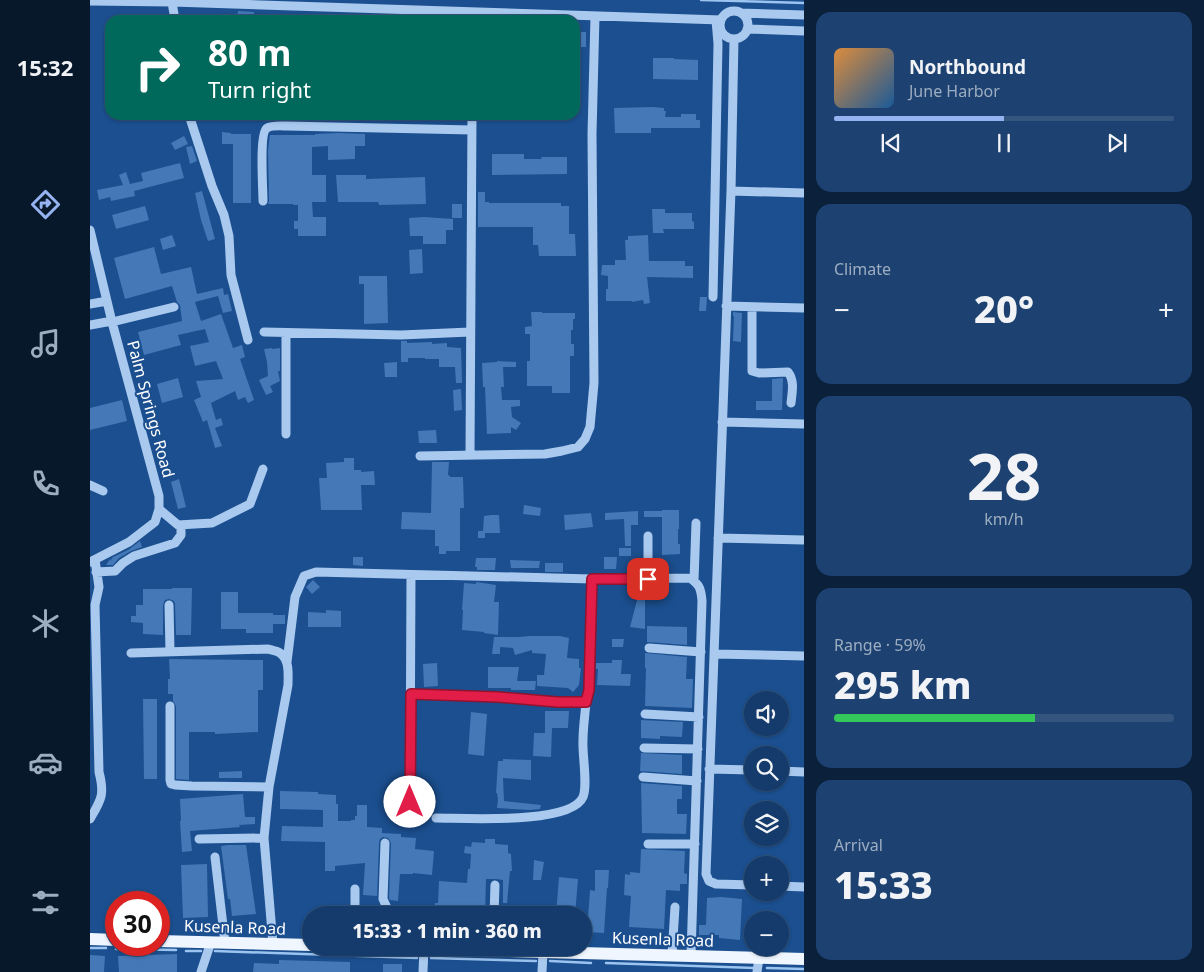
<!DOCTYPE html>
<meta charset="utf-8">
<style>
:root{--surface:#143b6b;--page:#1d4271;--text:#f1f3f6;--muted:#9dadc1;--line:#33557e;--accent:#95b2f1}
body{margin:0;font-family:"Noto Sans",sans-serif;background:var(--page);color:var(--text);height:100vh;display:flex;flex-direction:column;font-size:19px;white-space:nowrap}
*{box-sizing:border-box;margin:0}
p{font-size:16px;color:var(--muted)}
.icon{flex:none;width:28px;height:28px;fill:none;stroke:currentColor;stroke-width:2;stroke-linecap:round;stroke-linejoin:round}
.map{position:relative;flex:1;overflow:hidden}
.side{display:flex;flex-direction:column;gap:12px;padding:12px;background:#0b203b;width:400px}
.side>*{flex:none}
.hud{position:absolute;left:15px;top:15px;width:475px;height:105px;border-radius:15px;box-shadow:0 1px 4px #0004,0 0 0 1px var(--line);background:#00695c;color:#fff;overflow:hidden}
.fabs{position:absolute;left:654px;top:691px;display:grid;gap:10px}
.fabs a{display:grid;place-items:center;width:45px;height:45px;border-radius:50%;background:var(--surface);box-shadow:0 1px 4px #0004,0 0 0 1px var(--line);font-size:25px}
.speed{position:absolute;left:15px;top:891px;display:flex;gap:10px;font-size:25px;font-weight:700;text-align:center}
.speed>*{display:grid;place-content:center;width:65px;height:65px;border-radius:50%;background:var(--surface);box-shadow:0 1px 4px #0004,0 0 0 1px var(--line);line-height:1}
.speed .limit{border:8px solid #d22;background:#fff;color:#111}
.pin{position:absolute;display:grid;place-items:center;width:42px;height:42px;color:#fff;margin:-21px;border-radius:10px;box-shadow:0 2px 8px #0006}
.me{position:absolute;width:55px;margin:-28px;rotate:0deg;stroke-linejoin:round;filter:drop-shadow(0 0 4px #0008)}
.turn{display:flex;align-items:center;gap:18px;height:105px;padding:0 20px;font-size:22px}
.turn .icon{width:65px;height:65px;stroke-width:2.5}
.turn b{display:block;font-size:35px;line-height:42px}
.big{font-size:38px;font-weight:800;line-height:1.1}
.side .card{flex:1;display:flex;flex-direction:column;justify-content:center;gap:8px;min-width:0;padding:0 18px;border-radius:15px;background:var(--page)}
.side .dial{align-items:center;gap:0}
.dial b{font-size:65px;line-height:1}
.song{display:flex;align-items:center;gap:15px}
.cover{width:60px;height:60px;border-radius:8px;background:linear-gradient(135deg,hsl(30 70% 55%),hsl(210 70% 35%))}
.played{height:5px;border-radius:2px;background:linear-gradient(90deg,var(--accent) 50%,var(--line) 50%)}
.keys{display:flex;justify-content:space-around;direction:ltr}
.heat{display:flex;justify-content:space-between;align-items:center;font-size:28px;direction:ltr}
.charge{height:8px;border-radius:4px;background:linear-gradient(90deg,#34c759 59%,var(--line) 0)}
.trip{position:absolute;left:212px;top:906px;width:290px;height:50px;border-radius:25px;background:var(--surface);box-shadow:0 1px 4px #0004,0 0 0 1px var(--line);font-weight:800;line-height:50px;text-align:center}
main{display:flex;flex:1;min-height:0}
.tab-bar{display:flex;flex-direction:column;width:90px;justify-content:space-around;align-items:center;background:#08182b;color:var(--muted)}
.tab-bar .icon{width:35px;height:35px}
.tab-bar .current{color:var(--accent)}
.tab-bar b{font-size:22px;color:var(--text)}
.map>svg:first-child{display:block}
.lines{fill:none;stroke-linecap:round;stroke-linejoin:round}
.stream{stroke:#9cc4f0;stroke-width:2.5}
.building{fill:#4478b7}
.minor{stroke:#a9c9ee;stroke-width:9}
.major{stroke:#f0f6ff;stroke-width:12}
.route-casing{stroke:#92132f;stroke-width:12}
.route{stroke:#e11d48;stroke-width:9}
.labels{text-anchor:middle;stroke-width:4;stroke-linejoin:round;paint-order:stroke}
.street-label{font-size:16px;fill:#fff;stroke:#1b4f8f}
</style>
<main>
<nav class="tab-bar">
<b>15:32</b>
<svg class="icon current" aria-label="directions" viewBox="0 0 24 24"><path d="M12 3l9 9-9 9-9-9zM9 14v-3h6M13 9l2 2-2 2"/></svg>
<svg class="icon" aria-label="music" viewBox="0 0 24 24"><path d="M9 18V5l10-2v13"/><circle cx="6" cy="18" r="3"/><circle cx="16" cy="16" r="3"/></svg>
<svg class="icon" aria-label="phone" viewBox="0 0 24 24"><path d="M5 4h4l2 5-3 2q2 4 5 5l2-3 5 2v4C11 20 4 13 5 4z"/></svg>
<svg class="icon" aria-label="climate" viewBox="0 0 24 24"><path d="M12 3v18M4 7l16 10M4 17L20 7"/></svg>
<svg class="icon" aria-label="car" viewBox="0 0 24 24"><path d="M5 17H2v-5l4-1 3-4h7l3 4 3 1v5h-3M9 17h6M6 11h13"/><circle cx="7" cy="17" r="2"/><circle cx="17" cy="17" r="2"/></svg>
<svg class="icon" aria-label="filters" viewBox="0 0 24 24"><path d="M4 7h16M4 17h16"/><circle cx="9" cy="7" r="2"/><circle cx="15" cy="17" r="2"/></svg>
</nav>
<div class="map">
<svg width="714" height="972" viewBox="0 0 714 972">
<rect width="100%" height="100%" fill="#1b4f8f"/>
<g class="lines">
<path class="stream" d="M611 0 714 3
M0 948H16
M26 949 86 950
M96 951H111
M125 951 327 958
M341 958 446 961
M460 961 501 963
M516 963 665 968
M677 968 714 969"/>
</g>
<path class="building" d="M148 11 164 12V20H147Z
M489 32H496V47H489Z
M563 58H584V59L608 60V80L563 79Z
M563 107 574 108V111H576L575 117H591V114H606V120H610V128H561V133H525L524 108Z
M132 132 141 133V134H161V203H143V144H132Z
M249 133 275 134V146H265V159L238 160V146L222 147V175H236V202H222L223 217H236V236H208V229H204V221H208V205H203V204H178L179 201 178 150 180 135H225V134Z
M94 136 98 144 85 150 81 143Z
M102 146 107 161 100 164 96 147Z
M402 154H434V159H452L451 157H477V174L402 175Z
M90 163 94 178 44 191 45 196 21 201 20 197 9 200 7 190 33 185 29 175 36 172 40 184 53 181 51 173Z
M246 175H276V179L335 177 336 204 289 205 288 202H248Z
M112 191 125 239 118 241 111 220 105 193Z
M388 192H395V202H399V203H471V206H479V234H485L486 256H449L448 245H443V227H388Z
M362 204H372V218H362Z
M55 206 59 220 26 229 22 215Z
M562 209H575V213H602V221L604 222V229H573L574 233H563Z
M334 217 363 219V230H356V244H333V236H320L319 218Z
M82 235 86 246 73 250 70 239Z
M558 235 559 261H595V266H603V278L557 277 560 303 554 304 553 300 542 302V301H516V289H518V276L511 275 512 265H525V260H536L535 240H538V236Z
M64 247 71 274 101 267 107 294 133 288 134 295 138 294 142 311 133 313 128 296 105 302 111 321 131 314 143 348 152 345 155 357 150 359 164 400 158 403 155 397 148 400 145 391 121 403 126 420 131 418 133 425 125 428 132 446 125 448 117 420 113 422 104 400 111 397 106 381 133 379 126 361 105 366 100 346 119 342 115 329 88 335 91 345 54 355 48 332 92 321 90 305 87 302 82 286 35 299 24 258Z
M332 249 333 273 320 274 319 250Z
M269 276H297L298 323 274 324V284H269Z
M610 297H617L616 311H609Z
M441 312H452V313H485V319H483V330H481V344H484V356H480V393H462V386H437V361H440V334H435V327L442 326Z
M643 312 652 313 651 342 643 341 644 316H643Z
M311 341H317V343L342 342V344L357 343V347L371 348 372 383H366L365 367H349V359H335V358H318V362H311Z
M182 348V349L190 348V371H188L190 381 180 386 183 392 176 395 169 380 178 376 177 362 174 349Z
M407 361 426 362V367H413L414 387H411L412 400H430V406L421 407 422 417 431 423 426 430 421 427V433L397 434 395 387H393L392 363 407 362Z
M307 362V377H295L294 363Z
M88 378 93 397 72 403 67 384Z
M693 378 692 410H666V401H682V379Z
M371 389 372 410 364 411 363 390Z
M32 400 37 421 0 430V408Z
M346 430 347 443H329L328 431Z
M254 458H264V470H271V472L284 471 285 485H271L272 510H231L229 478H237L236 463 254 462Z
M342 462H359L358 475 360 476V477H373L374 508H370V551H356V554H349V546H345V530L311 529 312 512 341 513Z
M89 479 96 507 88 509 81 482Z
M434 505 451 508 450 516 433 514Z
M572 510H589V529H588V544H590V554L572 555V517H554V511H572Z
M548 511V525H541V546H535L534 519 515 520V513Z
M501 513 503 527 475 530 474 515Z
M401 515H409L410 533H395V538H388V531H393L394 516Z
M50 541 52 547 41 551 29 558 23 565H16L20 559V561L23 557 38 550Z
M529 548H541V556H529Z
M263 557H273V566L263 565Z
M514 557H527L526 569H514Z
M386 558H406L405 570H387V567H385Z
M420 560 450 561 449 568H421Z
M455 563H473V572H455Z
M223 580 230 587 222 594 216 587Z
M386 582 406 585 404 602H409L408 635 394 633V632L372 630 373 610H372L374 583 386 584Z
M551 585H555V629L540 627Z
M82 588H102L101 635H86L85 604 84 601 79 599 75 600 73 605V635L53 634V623L41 622V616H46V605H53V589H82Z
M131 592H148V613H183V615H195V624H183V633H156V629H131Z
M236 610 251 611V627H218V612L236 613Z
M557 626 597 627V645L557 642Z
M440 636H470L479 638 477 658 489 659V668H491L489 685 483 692 478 688 447 686V675H454L456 654 442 653V650L425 655 423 648 410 647V654H402L404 637H429Z
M522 639H534L533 647H522Z
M555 653 597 657 596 679H603L602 708 555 706 556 668H555Z
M79 659 173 660V690H168V732L125 734V732H99V780L86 779V706L83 701V694H78V679H80Z
M522 660H532L531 674H541L540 686 507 685 508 669H506V663H522Z
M347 663 348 686 334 687 333 664Z
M398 667H429L427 681H446L445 690H421V688H398Z
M53 699H67V779H54Z
M455 711H479L478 728H462L461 757 443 756 444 733H455Z
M381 712 397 714 394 756 378 754Z
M551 720 593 722 592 737 570 736V739L551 738Z
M551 753 592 755V774L550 771Z
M413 759 441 760V780L413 778 414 801 451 805 450 809 440 810 407 808 408 800 407 793H406L408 761H413Z
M152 771V778H129V772Z
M551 783 592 786V799H587V814H597L596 834 552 833Z
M190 791 228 792V794L246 795V804H248V821H261V820H265V816H267V805H277V827L292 828V833L311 834V837L326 838 325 849 344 851 342 875 323 873V874H310L308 901 300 900 299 898 301 843 298 838 293 837 290 839 289 843 287 896 273 895 275 863 245 866V871H235V842L191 841 192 826 233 827V810L190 809Z
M153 794 155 817H165V824L149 825 150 827 100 831 102 851 92 852 90 821H91L90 799Z
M395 839H405V844L418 845V853L421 854 422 871H420L417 903H413V880L406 879H396L395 915H345V903H348L349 881 377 883 378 869H380L381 854 374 853 375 846 381 847 382 842 395 843Z
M138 845H156L166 914 142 916 140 899H138L131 846Z
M551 849 595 851 594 873 597 874V884H590V891L576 890 574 929 539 927 541 896 534 895 535 874 540 875V872L550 873Z
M444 860 454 862 451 880H443Z
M117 864 118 917 93 918 91 865Z
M505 870H519L518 888H517L514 933 497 932 500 890 505 891Z
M469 877 488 879 485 915H466Z
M631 897 652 899 650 940 629 938V935H609V925H616L617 898Z
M87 954V972H29L28 956Z
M0 955 15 956 14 972H0Z
M189 960 260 962V972H163L164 963 189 964Z
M293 964H312V972H293Z"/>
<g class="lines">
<path class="minor" d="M0 1 82 2 631 20
M82 2 85 20
M630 25a14 14 0 1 1 28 0a14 14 0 1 1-28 0Z
M651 13 714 15
M657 29 714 31
M644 39 641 191 616 874 619 881 626 884 662 885
M99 115 122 186 134 215 139 236 141 275 158 340
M641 191 714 193
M173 201C173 189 169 133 177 128 182 125 192 126 197 126L382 130
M0 230 22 322 69 496V509L65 522 39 542 0 562
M623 297 628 44 626 20
M0 304 17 301
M636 306 714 308
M662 307V371L669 373 698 372C705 381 702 393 701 403
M22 322 84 307
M0 325 22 321
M174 332 311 335 380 332
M196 333V434
M632 422 714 424
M380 455 382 115
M330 456 455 454 472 451 488 447 495 439 500 427 504 383 502 134 505 16
M0 485 13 491
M69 509 88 525 122 523 160 504 173 469
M558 536V579
M628 538 714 540
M6 572 25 571 33 563 44 556 85 543 91 535V525
M604 581 606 523
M79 605 80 652
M559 648 611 652
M41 653 178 649C181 650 187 651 190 653 200 660 198 675 198 685L179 787 174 838 183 944
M624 654 714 656
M197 662 205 597 214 576 226 572 502 579 600 578C610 585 611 589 612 601L601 956
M321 694 408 697 448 701 496 702 499 690 502 579
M80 706V780L81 784 85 785 102 786 179 787
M555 714 609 717
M554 748 608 749
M619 769 662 770
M690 771 714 772
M553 777 607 781
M320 802 321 575
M346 818C374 818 481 825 493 797 498 785 492 754 493 740 493 728 495 715 496 702
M0 819C11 800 15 795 9 772L5 605 9 587 5 560
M109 839 174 838
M295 843 293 899 298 910V915
M558 844H605
M125 857 135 943
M690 886 714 887
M265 915V889
M404 915 405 885
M582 955 585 907
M111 972 121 942
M333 972 334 948
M452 972 453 952
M667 972 669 958"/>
<path class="major" d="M0 939 26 940
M69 941 221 945
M311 948 714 959"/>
</g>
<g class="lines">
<g class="route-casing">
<path id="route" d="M320 802 321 694 408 697 467 702H496L499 690 502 579H558"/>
</g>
<use href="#route" class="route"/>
</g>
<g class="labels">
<g class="street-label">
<text transform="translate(61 409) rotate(75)" y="6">Palm Springs Road</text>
<text transform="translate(145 927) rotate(2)" y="6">Kusenla Road</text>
<text transform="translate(573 939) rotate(2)" y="6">Kusenla Road</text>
</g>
</g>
</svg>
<div class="fabs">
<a><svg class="icon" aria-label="sound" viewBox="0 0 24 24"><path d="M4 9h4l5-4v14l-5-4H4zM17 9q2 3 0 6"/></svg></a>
<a><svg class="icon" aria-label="search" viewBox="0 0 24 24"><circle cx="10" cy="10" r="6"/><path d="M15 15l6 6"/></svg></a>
<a><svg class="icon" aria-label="layers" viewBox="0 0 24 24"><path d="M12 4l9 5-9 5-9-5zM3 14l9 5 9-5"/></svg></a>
<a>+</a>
<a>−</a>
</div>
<div class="speed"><div class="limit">30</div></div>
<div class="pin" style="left:558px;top:579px;background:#d93025"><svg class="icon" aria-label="arrive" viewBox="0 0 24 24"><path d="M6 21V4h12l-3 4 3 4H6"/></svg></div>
<svg class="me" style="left:320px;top:802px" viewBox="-20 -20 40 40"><circle r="19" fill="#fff"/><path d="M0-13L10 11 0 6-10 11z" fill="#e11d48"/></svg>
<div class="trip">15:33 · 1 min · 360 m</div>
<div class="hud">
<div class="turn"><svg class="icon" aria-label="right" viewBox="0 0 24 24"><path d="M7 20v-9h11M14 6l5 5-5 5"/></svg><div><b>80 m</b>Turn right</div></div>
</div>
</div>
<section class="side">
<div class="card">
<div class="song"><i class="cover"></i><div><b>Northbound</b><p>June Harbor</p></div></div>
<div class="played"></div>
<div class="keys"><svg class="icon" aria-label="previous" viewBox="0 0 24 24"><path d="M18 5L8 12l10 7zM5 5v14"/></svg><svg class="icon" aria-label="pause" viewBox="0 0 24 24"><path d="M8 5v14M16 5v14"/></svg><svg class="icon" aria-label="next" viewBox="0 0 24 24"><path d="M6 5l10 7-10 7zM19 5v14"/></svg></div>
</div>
<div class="card"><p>Climate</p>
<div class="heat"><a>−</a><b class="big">20°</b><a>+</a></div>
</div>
<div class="card dial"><b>28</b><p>km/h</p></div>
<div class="card"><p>Range · 59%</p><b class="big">295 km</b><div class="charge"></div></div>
<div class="card"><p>Arrival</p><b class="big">15:33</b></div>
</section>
</main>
